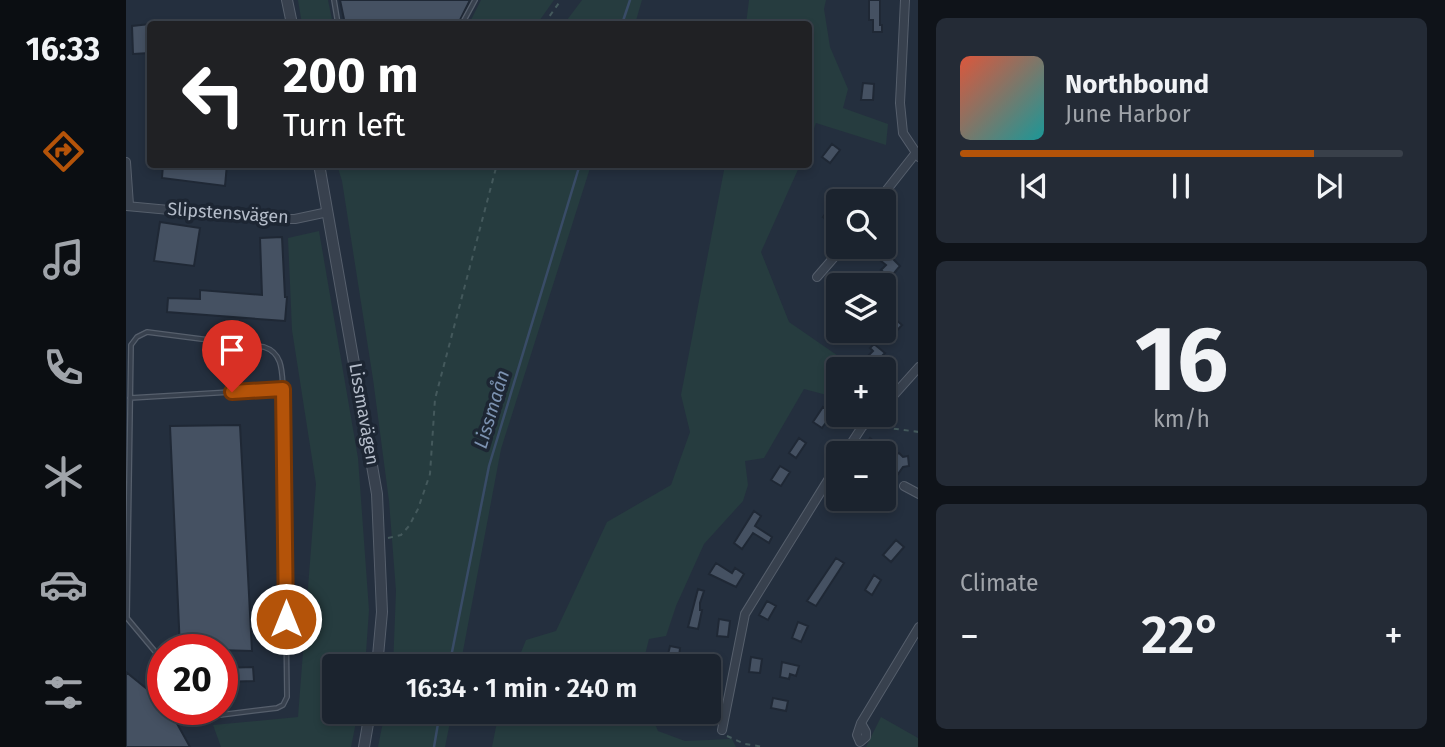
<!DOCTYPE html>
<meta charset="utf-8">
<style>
:root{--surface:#1b232e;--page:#242b36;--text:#f1f3f6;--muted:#a0a4aa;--line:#39404a;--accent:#b45309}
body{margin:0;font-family:"Fira Sans",sans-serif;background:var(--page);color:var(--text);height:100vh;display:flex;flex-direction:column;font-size:26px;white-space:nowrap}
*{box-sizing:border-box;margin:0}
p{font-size:23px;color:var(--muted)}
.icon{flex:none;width:38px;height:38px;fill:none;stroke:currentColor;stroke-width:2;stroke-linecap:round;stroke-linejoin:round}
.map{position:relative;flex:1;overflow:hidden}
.details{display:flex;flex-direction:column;gap:18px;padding:18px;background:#0f1319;width:527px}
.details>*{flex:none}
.top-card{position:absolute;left:21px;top:21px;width:665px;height:147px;border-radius:7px;box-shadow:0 4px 10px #0003,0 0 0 2px var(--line);background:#202124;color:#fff;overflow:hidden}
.tools{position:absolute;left:700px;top:189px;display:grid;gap:14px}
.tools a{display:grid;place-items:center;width:70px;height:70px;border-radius:7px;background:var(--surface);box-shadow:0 4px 10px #0003,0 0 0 2px var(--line);font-size:35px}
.speed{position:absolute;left:21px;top:634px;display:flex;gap:14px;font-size:35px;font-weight:700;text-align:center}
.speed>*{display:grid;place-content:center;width:91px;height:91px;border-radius:50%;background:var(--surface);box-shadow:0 4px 10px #0003,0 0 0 2px var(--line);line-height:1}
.speed .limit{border:10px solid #d22;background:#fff;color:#111}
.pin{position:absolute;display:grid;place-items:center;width:60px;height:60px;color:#fff;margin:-72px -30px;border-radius:50% 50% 50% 0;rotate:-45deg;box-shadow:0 0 7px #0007}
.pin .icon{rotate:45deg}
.me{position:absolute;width:77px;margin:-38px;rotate:0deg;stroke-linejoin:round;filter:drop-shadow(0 0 5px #0008)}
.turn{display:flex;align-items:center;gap:24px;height:147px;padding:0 21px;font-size:32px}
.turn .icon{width:91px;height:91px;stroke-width:2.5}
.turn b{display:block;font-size:49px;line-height:60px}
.big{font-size:52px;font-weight:600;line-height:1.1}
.details .card{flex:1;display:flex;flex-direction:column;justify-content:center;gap:10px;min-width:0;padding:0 24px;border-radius:10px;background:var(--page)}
.details .dial{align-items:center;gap:0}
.dial b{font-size:91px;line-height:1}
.song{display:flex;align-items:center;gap:21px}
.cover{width:84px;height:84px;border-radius:10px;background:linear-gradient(135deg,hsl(10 70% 55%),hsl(180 70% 35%))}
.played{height:7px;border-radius:4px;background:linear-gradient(90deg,var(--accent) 80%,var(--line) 80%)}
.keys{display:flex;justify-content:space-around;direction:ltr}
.heat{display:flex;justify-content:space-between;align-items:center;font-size:38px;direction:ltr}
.trip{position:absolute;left:196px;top:654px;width:399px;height:70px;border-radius:7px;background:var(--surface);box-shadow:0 4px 10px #0003,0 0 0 2px var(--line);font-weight:600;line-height:70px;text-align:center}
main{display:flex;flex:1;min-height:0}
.tabs{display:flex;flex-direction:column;width:126px;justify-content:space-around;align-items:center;background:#0b0e12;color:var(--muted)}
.tabs .icon{width:49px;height:49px}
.tabs .on{color:var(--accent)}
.tabs b{font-size:32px;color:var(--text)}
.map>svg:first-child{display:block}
.green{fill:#263c3f}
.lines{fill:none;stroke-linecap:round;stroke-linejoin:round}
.stream{stroke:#394c67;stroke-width:2.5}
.building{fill:#455162;stroke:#1f2835;stroke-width:2}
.service-casing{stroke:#565f6c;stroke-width:6}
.minor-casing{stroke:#565f6c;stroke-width:10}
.tertiary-casing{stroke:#565f6c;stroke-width:12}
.path{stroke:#44595c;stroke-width:2;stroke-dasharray:5 5;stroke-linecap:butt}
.service{stroke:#38414e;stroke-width:3.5}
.minor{stroke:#38414e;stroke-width:8}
.tertiary{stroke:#38414e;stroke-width:10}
.route-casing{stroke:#753606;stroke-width:18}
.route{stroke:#b45309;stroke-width:12}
.labels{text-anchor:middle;stroke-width:7;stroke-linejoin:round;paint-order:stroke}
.street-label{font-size:18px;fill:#b4bcc9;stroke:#1d2633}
.water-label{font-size:19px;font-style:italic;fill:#7c92b1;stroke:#1d2633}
</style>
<main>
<nav class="tabs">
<b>16:33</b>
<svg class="icon on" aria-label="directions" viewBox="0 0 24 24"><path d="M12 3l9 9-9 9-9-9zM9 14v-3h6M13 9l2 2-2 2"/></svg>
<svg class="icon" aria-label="music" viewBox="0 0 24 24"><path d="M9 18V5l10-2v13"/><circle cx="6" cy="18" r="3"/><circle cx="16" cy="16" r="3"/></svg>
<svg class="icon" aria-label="phone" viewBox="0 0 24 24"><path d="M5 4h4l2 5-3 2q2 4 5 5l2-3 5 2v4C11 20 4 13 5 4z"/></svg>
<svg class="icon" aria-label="climate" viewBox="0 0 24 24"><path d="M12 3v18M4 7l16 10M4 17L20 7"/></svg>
<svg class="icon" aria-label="car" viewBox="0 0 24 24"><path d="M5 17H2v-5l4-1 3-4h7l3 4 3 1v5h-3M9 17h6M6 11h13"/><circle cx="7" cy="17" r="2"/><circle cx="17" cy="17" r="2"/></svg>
<svg class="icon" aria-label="filters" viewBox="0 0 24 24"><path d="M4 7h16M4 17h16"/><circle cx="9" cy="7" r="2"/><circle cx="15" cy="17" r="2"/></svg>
</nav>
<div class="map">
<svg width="793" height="747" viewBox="0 0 793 747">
<rect width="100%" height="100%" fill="#242f3e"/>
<path class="green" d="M172 0H202L207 24H176Z
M355 0H428L411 24H343Z
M456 0H516L509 24H438Z
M623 0H700L698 9 704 47 722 89 717 108 762 124 760 145 690 123 683 142 682 24H620Z
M211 165H465L375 449 334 667H267L270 591 263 501 247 379 216 181Z
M599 165H674L635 252 663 322 731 369H712V398L678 389 638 458 619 461 622 485 617 501 578 544 550 606 540 636 523 639 516 667H389L400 640 430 631 481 522 545 485 564 432 555 395Z
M193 231 232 458 243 610 239 667H208V712H232L225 747H95L87 725 172 717 190 484 166 330 162 238Z
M259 712H326L319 747H252Z
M373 712H524L532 731 559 741 606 739 610 747H366Z
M755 717 792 738V747H740Z"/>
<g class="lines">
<path class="stream" d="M496 24 504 0
M323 667 363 466 454 164
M308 747 314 712"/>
</g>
<path class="building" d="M214 0H344L332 24H219Z
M743 0H754V25H756V32H747V20H743Z
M24 24V53L7 54 6 26Z
M737 83 748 84 747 100H735Z
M706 144 714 150 704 163 696 157Z
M37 164H101L99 186 36 178Z
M708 202 712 206V221L708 217 703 222 697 217Z
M34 222 74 228 68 266 28 261Z
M156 237 159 297H161L159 321 41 312 42 298 74 299V290L136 295 134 238Z
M762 254 774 266 764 278 755 270 760 265 755 261Z
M761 315 766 320 768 318 776 325 766 336 758 329 761 325 758 319Z
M748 344 759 353 749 363 742 356 747 351 744 348Z
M697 407 712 417 707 425 701 421 696 428 687 422Z
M114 425 126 651 54 649 44 426Z
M673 438 680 443 670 458 663 453Z
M744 438 753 445 748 453H735Z
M773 453 777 457 782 456 783 466 777 467 772 474 764 468 769 462 765 458Z
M654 466 664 472 655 486 645 480Z
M628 511 635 516 629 526 646 537 643 543 627 533 616 549 608 543Z
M770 540 778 547 765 562 757 555Z
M710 558 718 563 690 606 681 601Z
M590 563 606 573 609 568 618 574 610 587 583 574Z
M748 575 755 580 746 595 739 590Z
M572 589 578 591 574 603V610H576L572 629 562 627Z
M641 601 650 606 642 620 633 615Z
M593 619 604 621 602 637 591 636Z
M672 622 682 626 675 642 666 638Z
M544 646 554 648 552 667H539Z
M625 657 636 659 634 673 623 672Z
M656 662 673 666 670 676 664 674 663 679 654 677Z
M127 667 128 681 96 682V668Z
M0 672 37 702V709H43L64 747H0Z
M647 698 662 701 660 711 645 708Z"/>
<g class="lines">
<g class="service-casing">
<path id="service" d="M208 0 212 24
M336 24 349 0
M4 398 157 389 161 697 157 705 151 708 94 715 81 709
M1 618 5 345 11 337 21 332 138 347C157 353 156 372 157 389
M1 618 37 661"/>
</g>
<g class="minor-casing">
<path id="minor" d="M779 0 774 103 777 133 793 157
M0 162 3 205
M752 201 789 154
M0 206 140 219H169L202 212
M691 277 717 247
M758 406 793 367
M719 453 736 427 748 415
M778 486 793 494
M735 723 740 732V737L734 742 731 735 735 723 793 627
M596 730 619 614 712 464"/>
</g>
<g class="tertiary-casing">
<path id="tertiary" d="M161 0 166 24
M193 164 251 494 256 612 251 667
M238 747 244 712"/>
</g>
<path class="path" d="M418 24 435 0
M748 426 793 432
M262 538 275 535 283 526 292 509 304 474 309 399 371 164
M601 736 619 744 638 747"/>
<use href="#service" class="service"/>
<use href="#minor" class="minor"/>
<use href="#tertiary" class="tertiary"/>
</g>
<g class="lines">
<g class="route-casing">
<path id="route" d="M106 392 157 389 160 619"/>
</g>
<use href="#route" class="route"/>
</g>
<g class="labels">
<g class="street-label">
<text transform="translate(102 213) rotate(4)" y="6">Slipstensvägen</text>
<text transform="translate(238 414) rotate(80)" y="6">Lissmavägen</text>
</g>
<g class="water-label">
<text transform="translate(365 409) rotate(-73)" y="7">Lissmaån</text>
</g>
</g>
</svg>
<div class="tools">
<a><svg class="icon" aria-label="search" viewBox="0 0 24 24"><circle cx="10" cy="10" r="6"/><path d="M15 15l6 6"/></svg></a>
<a><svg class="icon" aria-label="layers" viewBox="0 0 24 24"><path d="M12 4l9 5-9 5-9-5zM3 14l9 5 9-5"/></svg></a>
<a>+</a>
<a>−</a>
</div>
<div class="speed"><div class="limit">20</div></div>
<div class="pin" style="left:106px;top:392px;background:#d93025"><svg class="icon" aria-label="arrive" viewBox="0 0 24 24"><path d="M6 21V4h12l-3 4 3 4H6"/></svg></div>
<svg class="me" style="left:160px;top:619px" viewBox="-20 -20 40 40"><circle r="17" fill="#b45309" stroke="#fff" stroke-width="3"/><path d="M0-11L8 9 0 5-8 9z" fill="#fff"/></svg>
<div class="trip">16:34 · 1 min · 240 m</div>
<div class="top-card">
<div class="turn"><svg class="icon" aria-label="left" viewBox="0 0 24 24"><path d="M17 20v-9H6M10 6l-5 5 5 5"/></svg><div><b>200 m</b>Turn left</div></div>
</div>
</div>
<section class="details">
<div class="card">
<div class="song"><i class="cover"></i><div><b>Northbound</b><p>June Harbor</p></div></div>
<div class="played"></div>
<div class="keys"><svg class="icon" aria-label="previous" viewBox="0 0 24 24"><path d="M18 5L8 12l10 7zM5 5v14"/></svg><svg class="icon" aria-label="pause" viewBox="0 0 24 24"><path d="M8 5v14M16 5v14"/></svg><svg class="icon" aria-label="next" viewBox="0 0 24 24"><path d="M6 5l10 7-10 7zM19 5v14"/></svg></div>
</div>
<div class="card dial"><b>16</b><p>km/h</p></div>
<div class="card"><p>Climate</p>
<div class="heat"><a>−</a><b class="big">22°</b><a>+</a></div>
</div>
</section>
</main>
